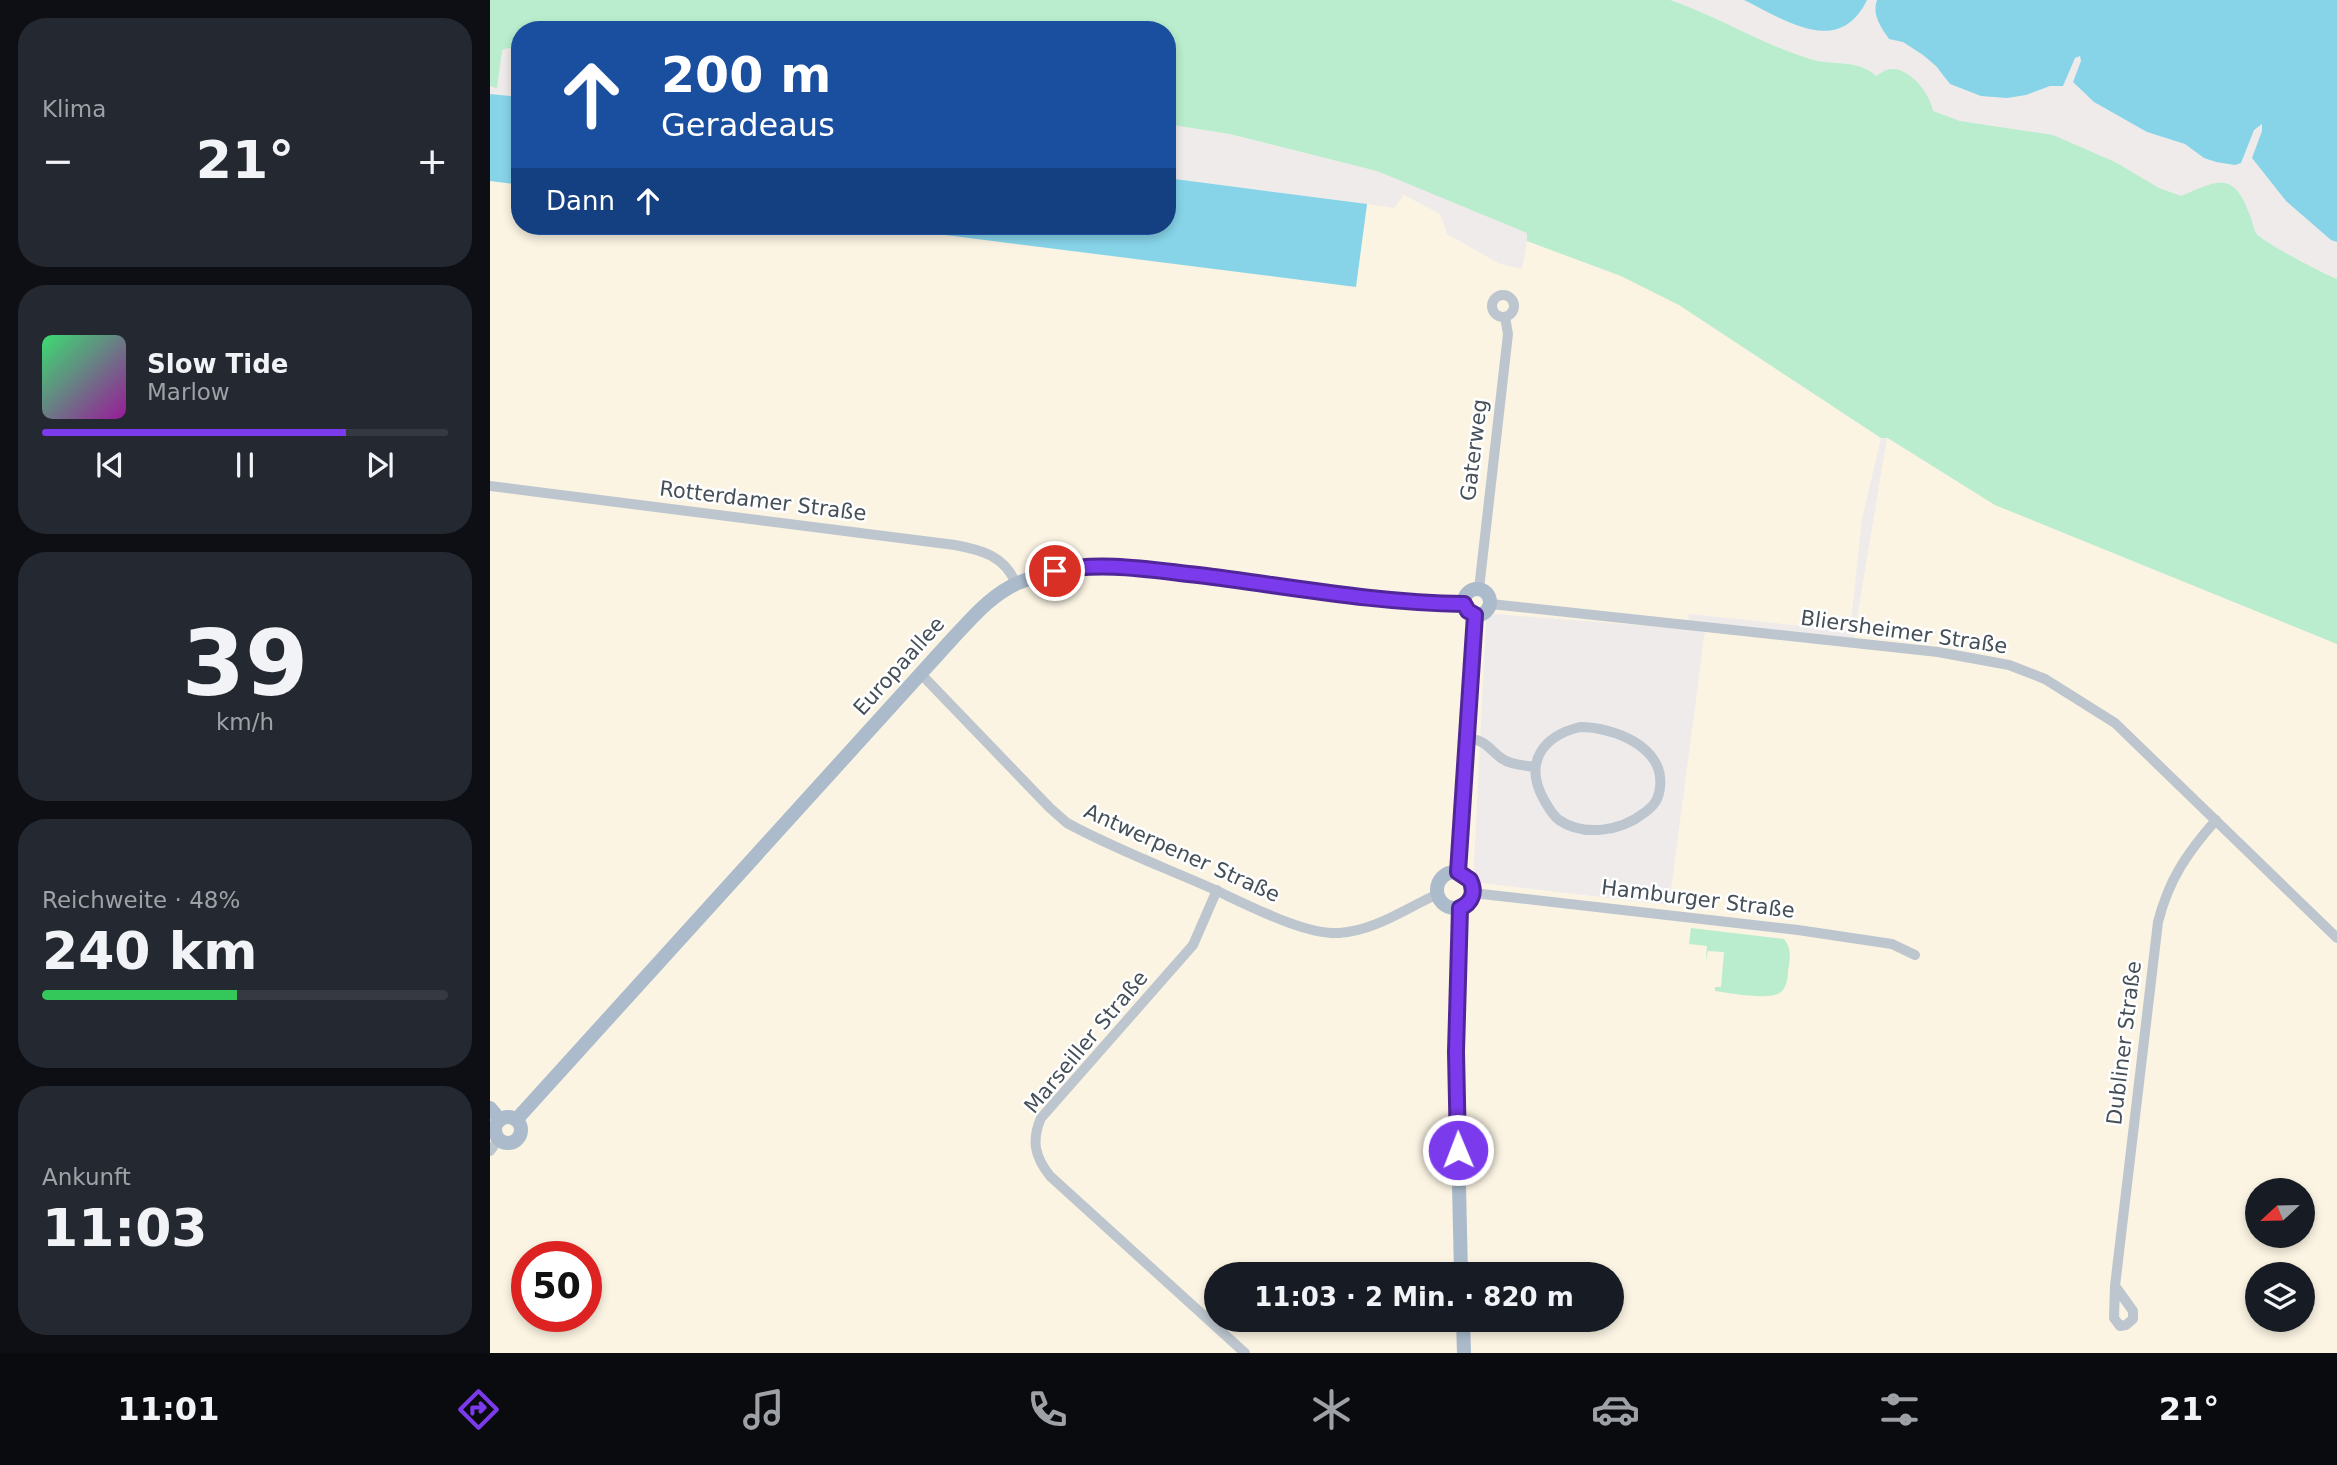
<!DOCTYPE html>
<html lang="de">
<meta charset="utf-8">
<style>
:root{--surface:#171b24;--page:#242831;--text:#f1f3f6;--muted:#9ea1a6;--line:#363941;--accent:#7c3aed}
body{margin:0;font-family:"DejaVu Sans",sans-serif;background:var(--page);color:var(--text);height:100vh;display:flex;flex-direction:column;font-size:26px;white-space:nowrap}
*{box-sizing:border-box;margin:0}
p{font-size:23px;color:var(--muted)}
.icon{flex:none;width:38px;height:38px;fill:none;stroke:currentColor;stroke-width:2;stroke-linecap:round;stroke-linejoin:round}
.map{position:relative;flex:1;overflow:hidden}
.details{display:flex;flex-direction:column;gap:18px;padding:18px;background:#0d0f14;width:490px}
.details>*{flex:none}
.top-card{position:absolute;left:21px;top:21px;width:665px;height:214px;border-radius:28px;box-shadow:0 4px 10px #0003;background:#1a4fa0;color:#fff;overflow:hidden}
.needle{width:46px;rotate:248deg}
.fabs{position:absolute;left:1755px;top:1178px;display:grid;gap:14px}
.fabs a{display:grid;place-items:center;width:70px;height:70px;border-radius:50%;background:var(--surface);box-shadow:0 4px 10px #0003;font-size:35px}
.speed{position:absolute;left:21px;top:1241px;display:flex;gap:14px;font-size:35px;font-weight:700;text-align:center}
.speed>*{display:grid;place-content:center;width:91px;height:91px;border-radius:50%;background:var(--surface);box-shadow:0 4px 10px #0003;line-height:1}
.speed .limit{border:10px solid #d22;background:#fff;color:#111}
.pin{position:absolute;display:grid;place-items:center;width:60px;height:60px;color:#fff;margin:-30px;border:4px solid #fff;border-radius:50%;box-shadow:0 2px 7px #0007}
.me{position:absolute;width:77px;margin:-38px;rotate:359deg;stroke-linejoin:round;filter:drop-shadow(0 0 5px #0008)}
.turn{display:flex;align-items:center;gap:24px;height:147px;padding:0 35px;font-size:32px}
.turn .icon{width:91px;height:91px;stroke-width:2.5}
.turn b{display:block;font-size:49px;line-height:60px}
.then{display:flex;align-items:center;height:66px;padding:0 35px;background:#0003;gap:14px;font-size:26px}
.big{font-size:52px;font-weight:700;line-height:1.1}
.details .widget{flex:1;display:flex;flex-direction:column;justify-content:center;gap:10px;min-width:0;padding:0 24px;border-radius:28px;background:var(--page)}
.details .dial{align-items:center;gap:0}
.dial b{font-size:91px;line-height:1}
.song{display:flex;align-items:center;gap:21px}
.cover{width:84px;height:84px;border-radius:10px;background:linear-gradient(135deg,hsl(140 70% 55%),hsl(300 70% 35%))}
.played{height:7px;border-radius:4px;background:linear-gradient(90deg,var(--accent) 75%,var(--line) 75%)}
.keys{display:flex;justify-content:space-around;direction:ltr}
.heat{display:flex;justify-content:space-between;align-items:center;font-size:38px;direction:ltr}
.charge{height:10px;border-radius:5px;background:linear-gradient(90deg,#34c759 48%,var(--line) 0)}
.trip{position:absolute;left:714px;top:1262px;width:420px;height:70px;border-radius:35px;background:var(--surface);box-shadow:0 4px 10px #0003;font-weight:700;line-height:70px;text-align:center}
.tab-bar{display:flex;height:112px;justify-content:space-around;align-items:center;background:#090b0e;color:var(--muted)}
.tab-bar .icon{width:49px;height:49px}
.tab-bar .current{color:var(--accent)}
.tab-bar b{font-size:32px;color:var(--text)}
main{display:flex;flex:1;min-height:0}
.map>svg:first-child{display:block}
.commercial{fill:#fbf4e3;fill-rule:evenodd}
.green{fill:#b9edcd}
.water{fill:#87d4e9}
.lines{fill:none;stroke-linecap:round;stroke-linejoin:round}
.minor{stroke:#bdc6ce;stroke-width:10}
.major{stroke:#abbbcb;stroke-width:14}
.route-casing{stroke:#51269a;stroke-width:18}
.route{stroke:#7c3aed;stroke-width:12}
.labels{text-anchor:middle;stroke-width:5;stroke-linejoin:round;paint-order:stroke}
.street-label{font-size:21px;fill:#454f58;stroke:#fff}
</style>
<main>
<section class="details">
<div class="widget"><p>Klima</p>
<div class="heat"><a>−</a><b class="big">21°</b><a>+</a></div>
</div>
<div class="widget">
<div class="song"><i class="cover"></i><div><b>Slow Tide</b><p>Marlow</p></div></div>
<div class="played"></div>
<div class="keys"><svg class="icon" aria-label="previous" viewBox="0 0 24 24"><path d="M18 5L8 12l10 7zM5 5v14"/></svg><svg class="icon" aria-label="pause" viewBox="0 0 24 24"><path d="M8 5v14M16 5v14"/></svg><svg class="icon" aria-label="next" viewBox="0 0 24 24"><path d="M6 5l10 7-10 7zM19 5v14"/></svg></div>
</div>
<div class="widget dial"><b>39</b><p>km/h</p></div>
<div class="widget"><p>Reichweite · 48%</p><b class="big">240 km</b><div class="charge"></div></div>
<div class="widget"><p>Ankunft</p><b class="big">11:03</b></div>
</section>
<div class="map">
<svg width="1847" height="1353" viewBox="0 0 1847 1353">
<rect width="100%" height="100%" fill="#efebeb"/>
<path class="commercial" d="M0 181 25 184 30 182V226H391L866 285 877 204 904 208 914 195 950 214 957 234 1010 264 1032 269 1037 241 1131 276 1189 305 1391 438 1372 519 1360 631 1199 614 1197 629 1005 614 996 620 983 882 1179 905 1215 631 1363 642 1397 438 1505 505 1847 644V1353H0ZM1768 1190H1813V1236H1768ZM37 1256H96V1316H37ZM726 1274H1122V1320H726ZM1768 1274H1813V1320H1768Z"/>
<path class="green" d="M0 0H1180C1227 16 1271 44 1320 59 1342 66 1369 59 1386 76 1391 73 1396 69 1401 69 1421 68 1440 94 1443 111L1470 121 1563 135 1625 162 1669 188 1691 196C1725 182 1743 169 1759 213 1762 219 1763 228 1766 233 1772 242 1834 274 1847 279V644L1505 505 1398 438H1391L1189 305 1131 276 1037 241V233L887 171 740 134 677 124V30H30V50L18 48 12 50 7 88 0 86Z
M1201 928 1294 939C1302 949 1300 959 1298 971 1298 978 1297 986 1291 992 1280 1001 1239 993 1225 991V987H1231L1234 952 1218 951 1216 961 1217 946 1199 944Z"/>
<path class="water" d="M1254 0H1377C1349 58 1295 20 1254 0Z
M1387 0H1847V242L1841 240 1796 201 1762 158 1772 131V124L1764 130 1751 163 1745 165 1726 162 1714 158 1695 144 1657 132 1604 102 1583 82 1591 61 1590 56 1585 58 1573 86H1560L1536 95 1517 98 1491 96 1460 84 1446 66 1433 55 1413 42 1399 39C1390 26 1382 15 1387 0Z
M0 94 30 97V182L25 184 0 181Z
M677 178 877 204 866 287 385 226H677Z"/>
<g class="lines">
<path class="minor" d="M1002 306a11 11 0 1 1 22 0a11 11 0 1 1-22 0Z
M0 486 465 545C492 550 515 556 526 584
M989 589 1018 334 1015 317
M1001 604 1448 652 1519 665 1555 679 1625 723 1847 938
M431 674 560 808 577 823C621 847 668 865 714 885 749 900 811 935 849 933 885 931 916 908 948 894
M1090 727C1122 727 1175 746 1170 787 1169 799 1164 806 1154 813 1131 831 1094 837 1069 820 1062 815 1057 805 1053 798 1034 762 1053 736 1090 727Z
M977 738C997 741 997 747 1011 758 1020 765 1033 765 1044 767
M727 890 703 945 551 1118C541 1141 545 1157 560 1176L755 1353
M983 893 1308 930 1402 944 1425 955
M0 1151 9 1139
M1625 1286 1643 1311V1319L1636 1325 1630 1326 1624 1318 1625 1286 1668 922C1679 879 1697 853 1726 820"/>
<path class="major" d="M974 602a13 13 0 1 1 26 0a13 13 0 1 1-26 0Z
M968 872 985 615
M947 890a18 18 0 1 1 36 0a18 18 0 1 1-36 0Z
M969 908 966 1052 971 1274
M0 1108 10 1120
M5 1130a13 13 0 1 1 26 0a13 13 0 1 1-26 0Z
M26 1120 463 638C482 618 502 594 528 583 595 556 652 569 721 577 805 587 889 603 974 604
M973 1320 974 1353"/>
</g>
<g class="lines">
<g class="route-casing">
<path id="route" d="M565 571C612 561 661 570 708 575 797 586 885 603 974 604L978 611 985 615 968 872 980 880C986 892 982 903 970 908L966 1052 968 1150"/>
</g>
<use href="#route" class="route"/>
</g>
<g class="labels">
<g class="street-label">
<text transform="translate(984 450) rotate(-83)" y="7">Gaterweg</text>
<text transform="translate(273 501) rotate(7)" y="7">Rotterdamer Straße</text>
<text transform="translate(1414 632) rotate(8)" y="7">Bliersheimer Straße</text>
<text transform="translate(409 666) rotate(-48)" y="7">Europaallee</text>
<text transform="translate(692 853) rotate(24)" y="7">Antwerpener Straße</text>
<text transform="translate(1208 899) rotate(7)" y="7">Hamburger Straße</text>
<text transform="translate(596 1042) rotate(-50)" y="7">Marseiller Straße</text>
<text transform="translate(1634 1043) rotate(-83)" y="7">Dubliner Straße</text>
</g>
</g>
</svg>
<div class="fabs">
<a><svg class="needle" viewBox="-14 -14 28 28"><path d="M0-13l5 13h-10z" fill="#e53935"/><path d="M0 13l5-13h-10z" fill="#9ea1a6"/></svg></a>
<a><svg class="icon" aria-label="layers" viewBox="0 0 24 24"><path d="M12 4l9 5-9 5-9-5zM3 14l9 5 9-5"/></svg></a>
</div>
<div class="speed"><div class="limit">50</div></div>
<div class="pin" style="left:565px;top:571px;background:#d93025"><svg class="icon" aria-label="arrive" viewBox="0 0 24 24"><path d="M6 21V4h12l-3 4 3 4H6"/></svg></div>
<svg class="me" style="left:968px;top:1150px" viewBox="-20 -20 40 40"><circle r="17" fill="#7c3aed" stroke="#fff" stroke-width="3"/><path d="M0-11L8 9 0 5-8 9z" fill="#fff"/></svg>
<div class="trip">11:03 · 2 Min. · 820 m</div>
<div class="top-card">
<div class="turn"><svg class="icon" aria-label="ahead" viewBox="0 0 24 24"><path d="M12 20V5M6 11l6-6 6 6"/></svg><div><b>200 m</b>Geradeaus</div></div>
<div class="then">Dann<svg class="icon" aria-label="ahead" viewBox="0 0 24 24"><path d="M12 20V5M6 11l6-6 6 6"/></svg></div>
</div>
</div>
</main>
<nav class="tab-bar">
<b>11:01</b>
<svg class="icon current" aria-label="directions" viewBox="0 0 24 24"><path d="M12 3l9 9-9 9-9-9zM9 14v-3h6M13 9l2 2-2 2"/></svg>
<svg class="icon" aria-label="music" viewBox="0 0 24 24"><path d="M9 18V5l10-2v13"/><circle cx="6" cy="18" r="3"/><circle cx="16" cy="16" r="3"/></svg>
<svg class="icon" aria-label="phone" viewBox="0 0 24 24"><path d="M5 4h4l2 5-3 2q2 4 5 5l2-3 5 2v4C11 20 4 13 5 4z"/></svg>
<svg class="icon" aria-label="climate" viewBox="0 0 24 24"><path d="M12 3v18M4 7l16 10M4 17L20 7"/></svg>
<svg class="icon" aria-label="car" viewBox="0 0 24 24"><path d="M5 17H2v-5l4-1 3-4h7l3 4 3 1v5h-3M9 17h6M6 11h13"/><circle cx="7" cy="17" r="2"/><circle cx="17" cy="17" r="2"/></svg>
<svg class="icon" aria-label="filters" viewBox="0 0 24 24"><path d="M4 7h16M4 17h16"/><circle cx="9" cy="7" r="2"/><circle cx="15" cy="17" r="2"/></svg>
<b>21°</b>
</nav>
